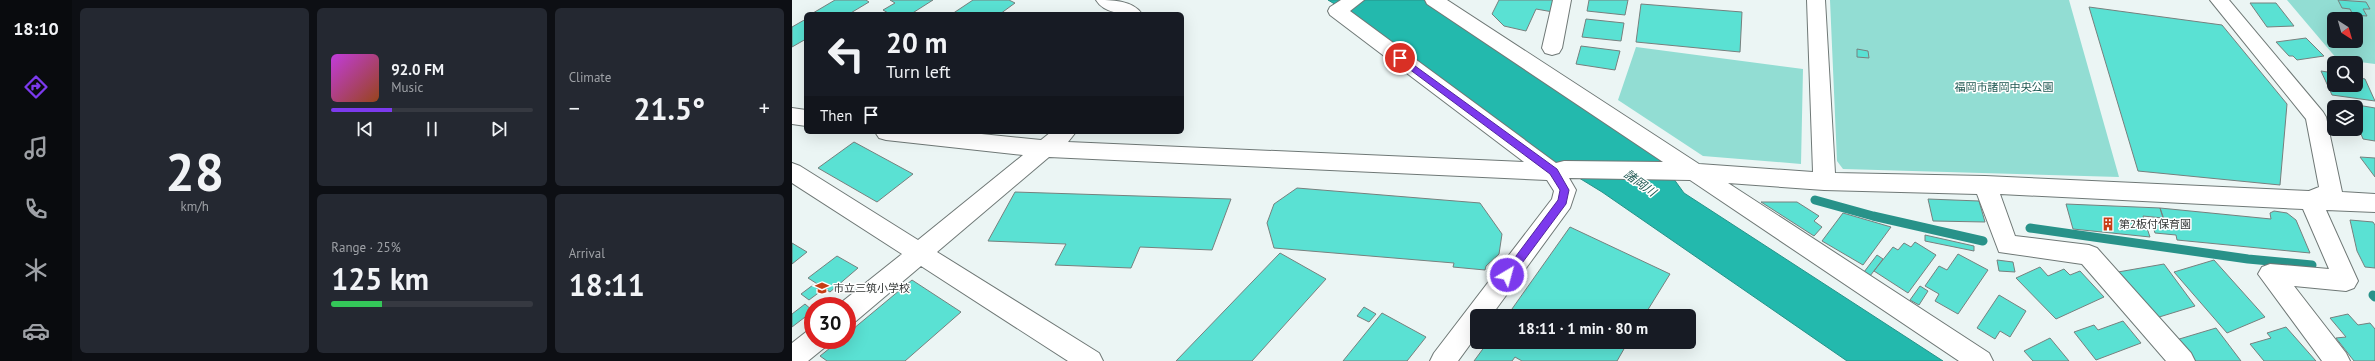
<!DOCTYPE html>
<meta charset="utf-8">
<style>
:root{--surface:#171b24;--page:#242831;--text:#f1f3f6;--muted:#9ea1a6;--line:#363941;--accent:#7c3aed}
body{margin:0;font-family:"PT Sans","Noto Sans JP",sans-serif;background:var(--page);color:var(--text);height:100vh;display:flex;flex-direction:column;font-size:15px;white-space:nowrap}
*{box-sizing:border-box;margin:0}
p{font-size:13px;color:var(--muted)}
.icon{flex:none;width:22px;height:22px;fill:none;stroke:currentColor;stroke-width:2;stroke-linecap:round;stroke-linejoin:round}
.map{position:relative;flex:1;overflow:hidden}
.details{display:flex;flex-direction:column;gap:8px;padding:8px;background:#0d0f14;width:720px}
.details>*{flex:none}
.top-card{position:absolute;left:12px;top:12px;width:380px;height:122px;border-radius:6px;box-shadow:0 4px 16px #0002;background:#171b24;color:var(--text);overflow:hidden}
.needle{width:26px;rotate:143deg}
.fabs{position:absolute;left:1535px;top:12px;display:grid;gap:8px}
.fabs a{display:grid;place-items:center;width:36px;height:36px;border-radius:6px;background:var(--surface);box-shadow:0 4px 16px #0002;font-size:20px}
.speed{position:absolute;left:12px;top:297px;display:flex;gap:8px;font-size:20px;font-weight:700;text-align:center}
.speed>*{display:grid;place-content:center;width:52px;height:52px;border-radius:50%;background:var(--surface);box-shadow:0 4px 16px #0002;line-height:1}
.speed .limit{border:6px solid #d22;background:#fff;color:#111}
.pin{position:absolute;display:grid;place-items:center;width:34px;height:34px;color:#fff;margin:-17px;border:2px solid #fff;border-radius:50%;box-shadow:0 1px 4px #0007}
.me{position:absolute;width:44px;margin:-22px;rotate:37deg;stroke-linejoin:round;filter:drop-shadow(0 0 3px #0008)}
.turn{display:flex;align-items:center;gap:14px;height:84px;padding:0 16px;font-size:18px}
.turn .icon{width:52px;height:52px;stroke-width:2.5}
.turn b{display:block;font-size:28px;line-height:34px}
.then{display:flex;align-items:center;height:38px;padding:0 16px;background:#0003;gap:8px;font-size:15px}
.big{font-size:30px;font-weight:800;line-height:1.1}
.details .card{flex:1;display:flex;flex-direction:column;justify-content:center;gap:6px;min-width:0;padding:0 14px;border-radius:6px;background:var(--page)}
.details .dial{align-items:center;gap:0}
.dial b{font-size:52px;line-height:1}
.song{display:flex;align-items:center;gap:12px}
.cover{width:48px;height:48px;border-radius:6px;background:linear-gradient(135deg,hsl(290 70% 55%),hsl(20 70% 35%))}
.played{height:4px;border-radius:2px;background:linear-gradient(90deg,var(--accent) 30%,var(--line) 30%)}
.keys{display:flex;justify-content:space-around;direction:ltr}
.heat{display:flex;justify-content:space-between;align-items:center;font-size:22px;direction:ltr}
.charge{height:6px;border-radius:3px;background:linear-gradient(90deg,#34c759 25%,var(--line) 0)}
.details .tiles{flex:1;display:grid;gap:8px;grid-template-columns:repeat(3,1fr)}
.card:first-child{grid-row:span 2}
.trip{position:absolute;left:678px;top:309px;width:226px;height:40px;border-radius:6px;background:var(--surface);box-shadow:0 4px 16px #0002;font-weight:800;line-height:40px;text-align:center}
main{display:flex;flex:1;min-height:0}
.tabs{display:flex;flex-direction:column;width:72px;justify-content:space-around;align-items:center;background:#090b0e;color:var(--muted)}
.tabs .icon{width:28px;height:28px}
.tabs .active{color:var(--accent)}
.tabs b{font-size:18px;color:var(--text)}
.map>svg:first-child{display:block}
.green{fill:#92ddd3;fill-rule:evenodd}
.water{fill:#23b9ad;stroke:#289289}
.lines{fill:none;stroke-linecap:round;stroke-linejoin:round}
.stream{stroke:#289289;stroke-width:9}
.building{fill:#5ae1d3;stroke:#77807e}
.minor-casing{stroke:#6f7876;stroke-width:2}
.minor{fill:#fff;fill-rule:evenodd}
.route{fill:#7c3aed;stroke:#51269a}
.labels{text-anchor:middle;stroke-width:3;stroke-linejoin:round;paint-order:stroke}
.park-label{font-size:11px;fill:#205953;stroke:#fff}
.poi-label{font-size:11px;fill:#333736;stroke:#fff;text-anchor:start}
.water-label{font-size:12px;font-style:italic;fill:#235b55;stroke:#fff}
</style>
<main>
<nav class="tabs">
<b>18:10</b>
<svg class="icon active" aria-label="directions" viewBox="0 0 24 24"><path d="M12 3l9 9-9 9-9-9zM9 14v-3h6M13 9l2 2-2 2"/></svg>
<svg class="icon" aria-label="music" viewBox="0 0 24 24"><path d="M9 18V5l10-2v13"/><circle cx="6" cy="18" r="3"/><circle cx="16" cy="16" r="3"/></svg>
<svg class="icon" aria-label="phone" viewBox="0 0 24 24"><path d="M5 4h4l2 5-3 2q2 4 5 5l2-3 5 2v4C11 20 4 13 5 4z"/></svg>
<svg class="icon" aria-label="climate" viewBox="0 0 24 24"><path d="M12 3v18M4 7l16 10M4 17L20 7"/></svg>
<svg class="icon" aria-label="car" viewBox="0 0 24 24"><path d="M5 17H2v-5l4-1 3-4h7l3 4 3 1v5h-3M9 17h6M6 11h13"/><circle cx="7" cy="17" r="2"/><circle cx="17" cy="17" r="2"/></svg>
</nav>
<section class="details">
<div class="tiles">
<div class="card dial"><b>28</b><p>km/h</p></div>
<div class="card">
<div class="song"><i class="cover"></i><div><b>92.0 FM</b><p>Music</p></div></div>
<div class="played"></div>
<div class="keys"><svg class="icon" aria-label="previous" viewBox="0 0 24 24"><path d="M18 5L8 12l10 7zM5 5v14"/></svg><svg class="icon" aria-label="pause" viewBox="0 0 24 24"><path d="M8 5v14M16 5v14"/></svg><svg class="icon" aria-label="next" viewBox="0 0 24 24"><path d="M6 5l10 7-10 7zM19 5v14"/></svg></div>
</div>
<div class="card"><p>Climate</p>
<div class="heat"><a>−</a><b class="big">21.5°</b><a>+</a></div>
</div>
<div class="card"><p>Range · 25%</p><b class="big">125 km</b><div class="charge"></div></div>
<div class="card"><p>Arrival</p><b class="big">18:11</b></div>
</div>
</section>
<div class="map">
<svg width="1583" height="361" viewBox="0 0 1583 361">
<rect width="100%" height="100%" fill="#ebf5f4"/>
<path class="green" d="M1038 0H1277L1327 177 1051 169 1045 161Z
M1495 0H1583V64L1545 59ZM1542 19H1564V41H1542Z
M844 47 1011 69 1009 164 911 156 826 100Z"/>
<path class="water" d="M536 0H632L863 153 892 193 1151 361H1055L810 192 748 154 559 14Z"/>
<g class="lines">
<path class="stream" d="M1023 200 1081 216 1191 241
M1238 228 1456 259 1520 265
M1581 295 1583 297"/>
</g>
<path class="building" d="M43 0H74L77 2 57 14 21 13Z
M98 0H141L119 14H98L91 10 103 3Z
M181 0H217L223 3 208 14H160Z
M707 0H763L761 12 744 9 734 31 712 26 700 14Z
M797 0H836L833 15 795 11Z
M1546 0 1574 2 1578 9H1571L1575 16 1561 15 1558 9 1550 8Z
M1458 3H1484L1502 26 1475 27Z
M849 4 950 12 948 52 844 42Z
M1297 7 1430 25 1495 104 1488 185 1346 171Z
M14 19V39L0 47V27Z
M794 19 832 23 829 41 790 37Z
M1514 38 1532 56 1505 60 1501 56H1497L1484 42Z
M789 46 828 51 823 70 784 64Z
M1065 49 1076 51 1077 58 1065 57Z
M1529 71 1542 73V85H1564V77L1573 79 1583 101 1540 95Z
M1548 102 1583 108V141L1571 139 1564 121V107H1550Z
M62 142 121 174 85 202 26 168Z
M1568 157 1583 158V177Z
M505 188 688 203 710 234 707 254 694 266 693 270 661 267 662 263 482 248 475 223 482 204Z
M223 192 439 199 420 250 348 247 339 268 263 265 274 244 196 241Z
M1136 199 1187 201 1193 222 1141 221Z
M969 202H1005L1027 216 1022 221 1030 227 1022 236Z
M1274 204 1368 208 1371 218 1351 216 1358 237 1281 229Z
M1368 208 1479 219 1478 213 1482 211 1495 213 1504 220 1518 253 1385 240 1384 235 1363 233 1359 221 1373 222Z
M1051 213 1099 227 1071 265 1030 241Z
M1558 220 1581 222 1583 225V268L1573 267 1565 251Z
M778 227 878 274 852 316H715Z
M1133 235 1182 246V251L1133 241Z
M1123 242 1144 255 1116 293 1082 271 1101 247 1106 250 1112 243 1119 247Z
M0 243 15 252 0 264Z
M488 253 534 279 460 361H384Z
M1166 254 1196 270 1166 314 1143 301 1147 294 1133 286 1147 266 1155 270Z
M1085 255 1091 259 1078 276 1072 272Z
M45 256 66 268 38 292 16 278Z
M1205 260 1221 262 1223 272 1207 271Z
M1422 260 1473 317 1435 333 1382 272Z
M1372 264 1403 306 1364 318 1326 272Z
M1248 267 1256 276 1272 269 1278 275 1288 271 1312 297 1264 319 1224 278Z
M120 280 169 312 113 361H35L28 356 48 340H55V334Z
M21 285 29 291 17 300 9 294Z
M1128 286 1136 291 1127 305 1118 300Z
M1207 295 1234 311 1218 337 1208 331 1203 339 1185 328Z
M13 304 21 311 0 327V314Z
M572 307 584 314 577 322 565 316Z
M590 313 634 337 615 361H551Z
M1556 314 1566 325 1578 323 1583 329V361H1562L1544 338 1554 337 1538 318Z
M1331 321 1349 343 1304 360 1282 332 1302 325 1306 330Z
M1494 327 1524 361H1472L1458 344 1479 338 1475 333Z
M1424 328 1449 361H1402L1384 340Z
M1258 338 1277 361H1241L1232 351Z
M696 342H836L825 361H730L723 357 720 361H682Z"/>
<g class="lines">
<g class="minor-casing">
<path id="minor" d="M304 0C319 0 341 0 350 14 335 14 313 15 304 0Z
M549 0H572L558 11 764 163 772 161 871 162 635 4 633 0H655L907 164 1021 172 1015 0H1033L1043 173 1193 176 1517 191 1527 187 1514 119 1418 0H1437L1531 112 1534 117 1550 192 1583 194V212L1534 210 1566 281 1562 288 1554 291 1502 286 1554 353 1558 361H1530L1466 274 1470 267 1478 264 1537 269 1511 209 1208 194 1223 236 1297 245 1305 248 1399 353 1403 361H1374L1290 264 1207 252 1185 194 1032 190 936 183 1197 353 1201 361H1167L898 180 777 178 784 190 778 208 699 316H685V335L666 361H638L642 353 760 199 762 191 755 180 257 157 145 252 307 353 311 361H276L129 266 64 321 55 324V306L46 305 110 254 0 183V163L8 166 126 240 231 155 94 140 87 138 83 132H170L249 140 259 132H284L276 142 732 162 538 15 536 11 538 7Z
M761 0H779L770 48 767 53 760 55 753 53 750 48Z
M0 108 14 110V126L0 124Z
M21 329V340H36L32 348 16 361H0V343L14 332Z"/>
</g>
<use href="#minor" class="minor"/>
</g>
<path class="route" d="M608 55 765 169 777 190 774 204 719 278H712V272L766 200 768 190 758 174 605 60 604 58Z"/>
<defs>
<g id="building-bare" transform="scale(1.08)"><path d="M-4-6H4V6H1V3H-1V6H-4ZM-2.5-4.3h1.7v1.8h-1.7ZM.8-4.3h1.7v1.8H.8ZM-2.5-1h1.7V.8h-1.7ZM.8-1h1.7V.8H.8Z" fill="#c73e16" stroke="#fff" stroke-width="2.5" paint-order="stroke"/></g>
<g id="school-bare" transform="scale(1.08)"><path d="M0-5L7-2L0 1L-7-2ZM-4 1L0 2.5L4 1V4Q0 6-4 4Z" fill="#c73e16" stroke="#fff" stroke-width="2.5" paint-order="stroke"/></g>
</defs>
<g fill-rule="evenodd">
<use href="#building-bare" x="1316" y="224"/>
<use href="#school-bare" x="30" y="288"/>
</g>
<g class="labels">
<g class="park-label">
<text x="1212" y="91">福岡市諸岡中央公園</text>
</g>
<g class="poi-label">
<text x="1327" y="228">第2板付保育園</text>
<text x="41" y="292">市立三筑小学校</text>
</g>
<g class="water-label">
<text transform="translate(848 183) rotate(36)" y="4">諸岡川</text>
</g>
</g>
</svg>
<div class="fabs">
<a><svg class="needle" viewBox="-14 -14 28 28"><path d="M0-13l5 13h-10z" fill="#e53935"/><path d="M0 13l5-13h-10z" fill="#9ea1a6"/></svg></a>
<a><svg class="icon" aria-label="search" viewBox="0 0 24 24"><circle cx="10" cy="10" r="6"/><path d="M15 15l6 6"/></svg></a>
<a><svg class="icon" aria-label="layers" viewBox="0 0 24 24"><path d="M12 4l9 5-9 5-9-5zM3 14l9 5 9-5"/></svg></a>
</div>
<div class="speed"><div class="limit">30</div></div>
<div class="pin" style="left:608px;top:58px;background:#d93025"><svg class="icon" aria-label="arrive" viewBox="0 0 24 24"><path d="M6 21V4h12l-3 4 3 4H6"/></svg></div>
<svg class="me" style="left:715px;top:275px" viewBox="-20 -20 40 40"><circle r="17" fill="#7c3aed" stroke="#fff" stroke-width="3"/><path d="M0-11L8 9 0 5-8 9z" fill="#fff"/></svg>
<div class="trip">18:11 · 1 min · 80 m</div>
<div class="top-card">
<div class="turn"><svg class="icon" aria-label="left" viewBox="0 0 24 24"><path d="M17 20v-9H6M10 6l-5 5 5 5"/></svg><div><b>20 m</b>Turn left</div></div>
<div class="then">Then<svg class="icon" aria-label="arrive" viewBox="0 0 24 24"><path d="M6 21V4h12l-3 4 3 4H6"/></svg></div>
</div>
</div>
</main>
